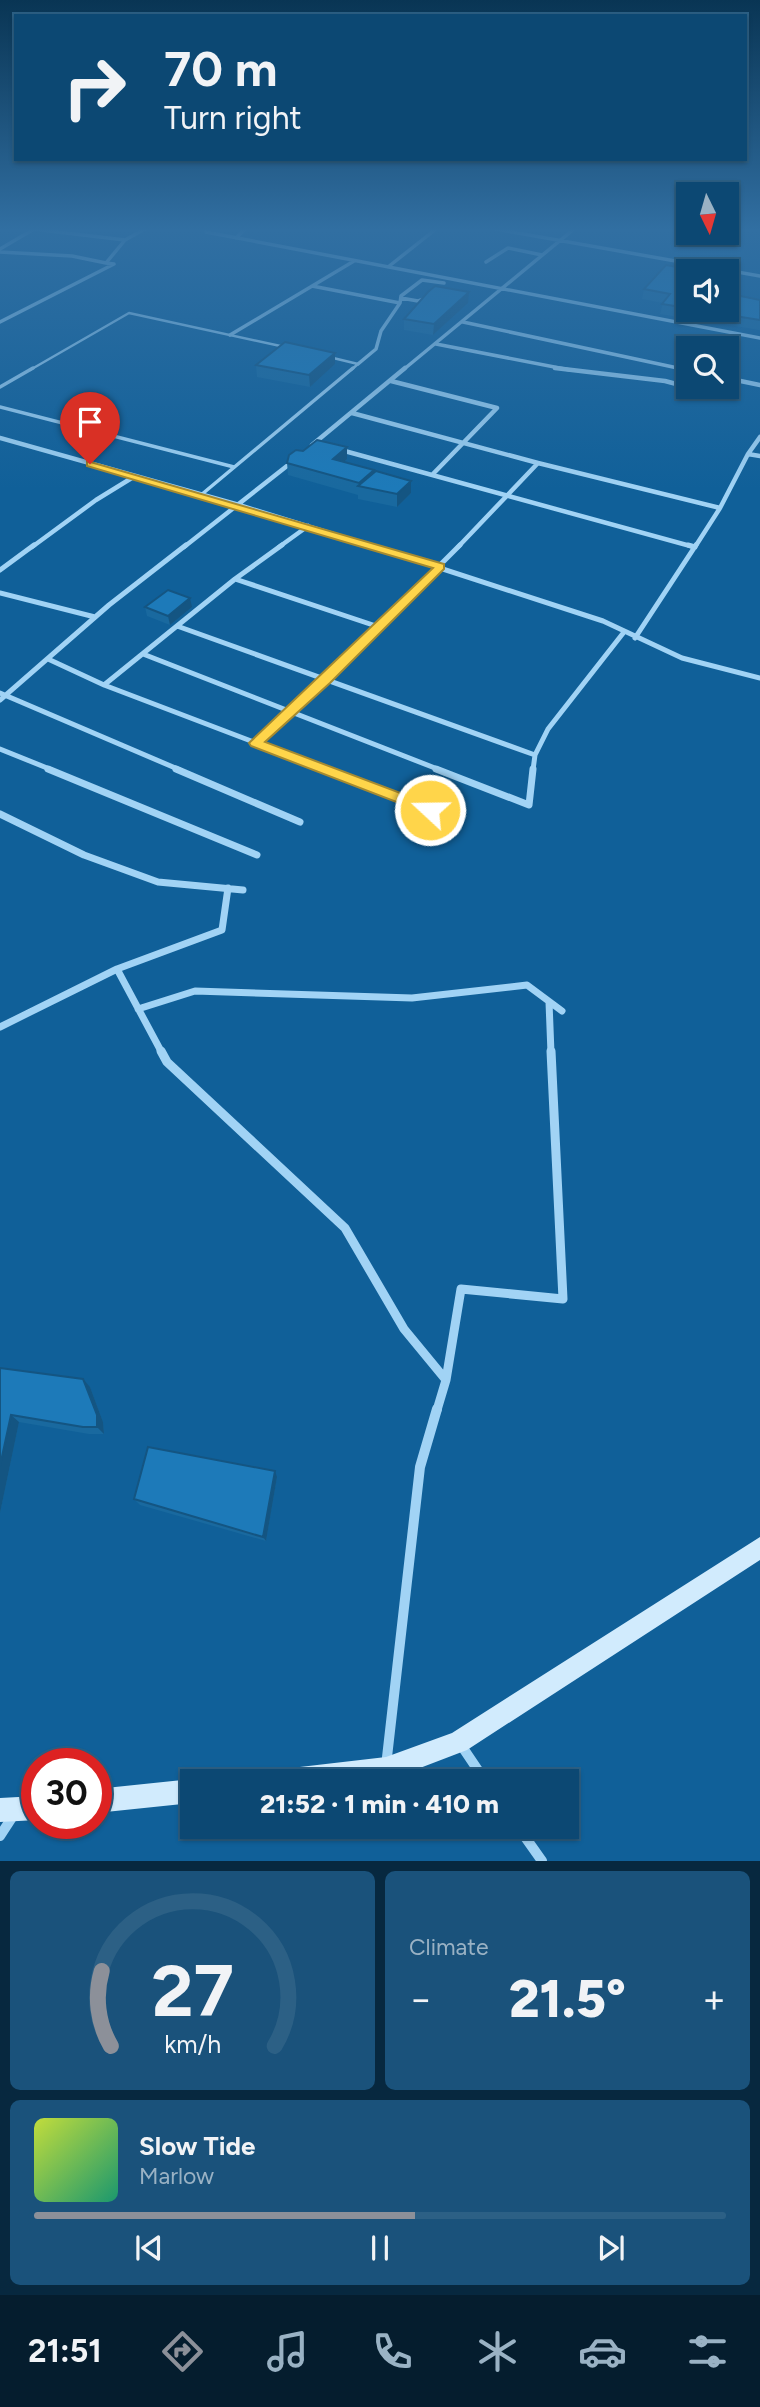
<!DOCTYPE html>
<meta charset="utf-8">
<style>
:root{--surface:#0c4873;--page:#1a527b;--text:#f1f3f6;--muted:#9ab2c4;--line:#2c6085;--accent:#8c9099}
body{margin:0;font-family:Figtree,sans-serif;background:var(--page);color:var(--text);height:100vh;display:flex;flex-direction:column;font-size:26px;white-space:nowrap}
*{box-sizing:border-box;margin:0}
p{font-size:23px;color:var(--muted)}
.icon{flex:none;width:38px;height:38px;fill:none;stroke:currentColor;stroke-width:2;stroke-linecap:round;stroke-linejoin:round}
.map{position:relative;height:1861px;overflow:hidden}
.side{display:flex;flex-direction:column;gap:10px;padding:10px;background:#07283f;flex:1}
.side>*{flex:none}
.banner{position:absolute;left:14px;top:14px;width:733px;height:147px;border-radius:0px;box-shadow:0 2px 5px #0004,0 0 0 2px var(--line);background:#0c4873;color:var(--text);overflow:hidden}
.needle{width:46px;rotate:175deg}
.controls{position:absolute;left:676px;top:182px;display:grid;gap:14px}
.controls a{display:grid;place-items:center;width:63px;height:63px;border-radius:0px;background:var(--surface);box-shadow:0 2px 5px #0004,0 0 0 2px var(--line);font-size:35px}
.speed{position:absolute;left:21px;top:1748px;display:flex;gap:14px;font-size:35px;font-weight:700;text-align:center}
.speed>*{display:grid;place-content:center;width:91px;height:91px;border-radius:50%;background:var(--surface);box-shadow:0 2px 5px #0004,0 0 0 2px var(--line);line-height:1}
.speed .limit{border:10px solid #d22;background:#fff;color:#111}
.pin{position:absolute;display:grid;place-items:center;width:60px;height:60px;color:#fff;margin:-72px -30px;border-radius:50% 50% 50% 0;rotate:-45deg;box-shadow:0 0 7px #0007}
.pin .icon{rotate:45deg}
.me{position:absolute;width:77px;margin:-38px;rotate:291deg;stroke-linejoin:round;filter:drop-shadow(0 0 5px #0008)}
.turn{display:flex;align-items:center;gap:24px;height:147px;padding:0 35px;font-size:32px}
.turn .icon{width:91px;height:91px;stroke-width:2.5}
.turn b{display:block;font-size:49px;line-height:60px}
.big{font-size:52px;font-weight:800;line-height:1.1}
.side .tile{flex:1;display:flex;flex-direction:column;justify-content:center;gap:10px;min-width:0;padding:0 24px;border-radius:10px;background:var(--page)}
.side .dial{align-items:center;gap:0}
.dial svg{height:182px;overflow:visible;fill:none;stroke:var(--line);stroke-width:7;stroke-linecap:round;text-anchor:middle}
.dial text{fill:var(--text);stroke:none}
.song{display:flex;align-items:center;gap:21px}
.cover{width:84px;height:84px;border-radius:10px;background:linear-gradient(135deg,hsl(70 70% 55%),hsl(160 70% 35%))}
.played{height:7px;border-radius:4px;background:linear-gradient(90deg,var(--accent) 55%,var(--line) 55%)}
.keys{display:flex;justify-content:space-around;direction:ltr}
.heat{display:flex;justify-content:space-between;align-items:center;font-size:38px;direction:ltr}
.side .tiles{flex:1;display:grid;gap:10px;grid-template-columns:1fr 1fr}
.tile:last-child{grid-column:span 2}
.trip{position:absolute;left:180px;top:1769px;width:399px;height:70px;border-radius:0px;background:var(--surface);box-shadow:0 2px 5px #0004,0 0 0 2px var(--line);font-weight:800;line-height:70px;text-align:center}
.menu{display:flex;height:112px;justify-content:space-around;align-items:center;background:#051d2e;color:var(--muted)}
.menu .icon{width:49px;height:49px}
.menu .on{color:var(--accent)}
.menu b{font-size:32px;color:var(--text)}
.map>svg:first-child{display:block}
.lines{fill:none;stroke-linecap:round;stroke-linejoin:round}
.lane-far1{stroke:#a1d3f5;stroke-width:2.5}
.lane{stroke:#a1d3f5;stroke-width:3.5}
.street-far5{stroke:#a1d3f5;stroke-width:3.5}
.street-far4{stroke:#a1d3f5;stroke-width:4.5}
.street-far3{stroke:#a1d3f5;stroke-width:5}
.street-far2{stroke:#a1d3f5;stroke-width:7}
.street-far1{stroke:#a1d3f5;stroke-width:9}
.street{stroke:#a1d3f5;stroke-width:10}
.secondary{fill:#d1ebfd;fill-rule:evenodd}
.wall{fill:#19699f}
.shaded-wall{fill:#145582}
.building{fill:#1d7ab9;stroke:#145582;stroke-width:2}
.route{fill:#ffd54a;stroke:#a68a30;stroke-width:2}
</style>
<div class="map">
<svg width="760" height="1861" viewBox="0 0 760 1861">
<rect width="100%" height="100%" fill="#106099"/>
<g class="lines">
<path class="lane-far1" d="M329 357 358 364 351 370
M30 370 129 313 285 347"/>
<path class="lane" d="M0 387 33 368
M0 407 234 467
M201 495 353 368"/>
<path class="street-far5" d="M33 229 125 240
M495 229 760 276
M206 232 760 338
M236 238 245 229
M0 249 34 229
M0 252 72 256 106 263 125 240 145 229
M486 262 508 248 542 255
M388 267 436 229
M312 286 400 303
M401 298 418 301 427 298
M0 322 114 264 106 263
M463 322 687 370
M230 335 354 261
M436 344 570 370
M358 364 376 349 381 331 400 303 401 296 422 280 444 283
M403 370 574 229"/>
<path class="street-far4" d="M555 368 665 381 699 390
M679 368 688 370
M726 378 760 385
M391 381 497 408 432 475
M352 413 538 463
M0 438 239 505 375 547
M312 445 405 368
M341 450 694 547
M748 454 760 437
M720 508 748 454 760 456
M32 547 96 500 135 476
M184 547 292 462
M279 547 308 526
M458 547 538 463 720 508 695 547"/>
<path class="street-far3" d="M369 545 603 621 682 658 760 678
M688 545 695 547
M0 570 34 545
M235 579 282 545
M0 593 95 617
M177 626 535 755 548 729 624 632
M635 638 696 545
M143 654 440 770
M48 659 104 685 235 579 379 627
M104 685 327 770
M0 693 180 770
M0 700 109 605 186 545
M256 743 364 641 460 545
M0 749 52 770
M533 770 535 755"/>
<path class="street-far2" d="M48 769 257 855
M176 769 300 822
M322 769 430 810
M436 769 529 805 533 769
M0 814 84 855 158 882 243 890
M117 969 162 1053
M549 1002 551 1053
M138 1009 195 991 412 998 527 985 562 1011
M0 1027 117 969 222 930 228 888"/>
<path class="street-far1" d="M161 1051 167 1062 345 1228 404 1329 446 1380 437 1410
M446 1380 461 1289 563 1299 551 1051"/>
<path class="street" d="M461 1745 486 1782
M386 1766 420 1467 437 1409
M518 1827 542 1861
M0 1836 13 1816"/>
<path class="secondary" d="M760 1537V1560L467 1750 386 1781 262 1782 266 1774 274 1770 386 1757 452 1733Z
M192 1779 198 1782H192V1803L96 1813V1789Z
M37 1796V1820L0 1822V1798Z"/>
</g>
<path class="wall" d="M686 286H688V310H726L760 300V330L660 314 663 303 642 299 644 289Z
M468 303 433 335 404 330V319Z
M335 364 310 387 257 377 256 365Z
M347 459 344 462 374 470V473L411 481V493L397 507 358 499V495L288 475 287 463Z
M145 607H192L170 625 147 616Z
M0 1368 90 1387 103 1422 104 1434H89L19 1422 0 1513Z
M277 1477 266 1541 140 1505 134 1499Z"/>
<path class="shaded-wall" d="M688 277V284L679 295 681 285Z
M469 292 468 303 433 335 434 324Z
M335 353V364L310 387 309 375Z
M347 447V459L334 472 333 459Z
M374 470V483L359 487V483Z
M411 481V493L397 507V494Z
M190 598 192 607 170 625 168 616Z
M83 1379 90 1387 103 1422 104 1434 97 1427Z
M11 1415 19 1422 0 1513V1466Z
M275 1471 277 1477 266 1541 263 1537Z"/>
<path class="building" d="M666 265 694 270 693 271H688V277L681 285 688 287V308L662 304 670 294 644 289Z
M435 286 469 292 434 324 404 319 428 292Z
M726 293 760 300V320L697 310H726Z
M285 342 335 353 309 375 256 365Z
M317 440 347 447 333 459 374 470 359 483 287 463 289 455 296 450 303 451Z
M376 471 411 481 397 494 358 486Z
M168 590 190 598 168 616 145 607Z
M0 1368 83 1379 97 1415V1427H83L11 1415 0 1466Z
M148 1447 275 1471 263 1537 134 1499Z"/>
<linearGradient id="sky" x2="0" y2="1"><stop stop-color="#093554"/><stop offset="0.47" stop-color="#316fa2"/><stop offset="1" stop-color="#316fa2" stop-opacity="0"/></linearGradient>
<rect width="760" height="489" fill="url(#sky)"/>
<path class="route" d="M87 461 444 564V569L330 683 265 742 435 806 437 810 435 813H425L251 746 249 743 433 568 87 466Z"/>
</svg>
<div class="controls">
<a><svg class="needle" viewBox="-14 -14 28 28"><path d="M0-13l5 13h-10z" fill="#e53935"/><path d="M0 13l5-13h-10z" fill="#9ab2c4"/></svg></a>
<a><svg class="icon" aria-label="sound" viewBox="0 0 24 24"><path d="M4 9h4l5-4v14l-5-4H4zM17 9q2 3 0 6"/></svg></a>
<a><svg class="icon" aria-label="search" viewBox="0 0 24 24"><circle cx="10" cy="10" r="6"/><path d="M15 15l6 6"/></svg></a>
</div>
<div class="speed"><div class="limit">30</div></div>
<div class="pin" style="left:90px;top:464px;background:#d93025"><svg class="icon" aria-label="arrive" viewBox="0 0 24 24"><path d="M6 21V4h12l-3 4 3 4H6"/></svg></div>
<svg class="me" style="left:430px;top:810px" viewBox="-20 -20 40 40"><circle r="17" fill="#ffd54a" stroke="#fff" stroke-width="3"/><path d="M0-11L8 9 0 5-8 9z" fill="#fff"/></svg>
<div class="trip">21:52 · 1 min · 410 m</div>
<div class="banner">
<div class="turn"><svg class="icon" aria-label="right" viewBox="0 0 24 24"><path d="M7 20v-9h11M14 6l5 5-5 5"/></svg><div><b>70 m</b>Turn right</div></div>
</div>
</div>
<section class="side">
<div class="tiles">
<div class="tile dial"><svg viewBox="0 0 100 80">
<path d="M14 69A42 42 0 1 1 86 69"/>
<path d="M14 69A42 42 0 0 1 10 36" stroke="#8c9099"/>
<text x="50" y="56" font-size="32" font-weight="700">27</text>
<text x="50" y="72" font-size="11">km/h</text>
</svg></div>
<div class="tile"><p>Climate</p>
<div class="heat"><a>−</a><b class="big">21.5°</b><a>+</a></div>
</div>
<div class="tile">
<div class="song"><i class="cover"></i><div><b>Slow Tide</b><p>Marlow</p></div></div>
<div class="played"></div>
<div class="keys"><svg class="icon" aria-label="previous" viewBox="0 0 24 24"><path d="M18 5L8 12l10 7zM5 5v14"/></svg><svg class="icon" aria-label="pause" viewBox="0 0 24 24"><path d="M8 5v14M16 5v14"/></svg><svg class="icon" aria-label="next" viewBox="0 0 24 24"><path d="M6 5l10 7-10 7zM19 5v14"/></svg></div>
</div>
</div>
</section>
<nav class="menu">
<b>21:51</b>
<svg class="icon on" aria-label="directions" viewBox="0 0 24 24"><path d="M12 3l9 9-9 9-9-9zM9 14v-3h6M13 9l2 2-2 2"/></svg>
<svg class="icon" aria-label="music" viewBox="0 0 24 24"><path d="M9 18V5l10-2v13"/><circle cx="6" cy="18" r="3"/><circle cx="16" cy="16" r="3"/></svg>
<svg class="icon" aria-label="phone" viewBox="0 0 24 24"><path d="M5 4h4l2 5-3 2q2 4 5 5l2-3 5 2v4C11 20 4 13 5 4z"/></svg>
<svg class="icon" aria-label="climate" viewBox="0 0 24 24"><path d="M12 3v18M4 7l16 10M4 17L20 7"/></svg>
<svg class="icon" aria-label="car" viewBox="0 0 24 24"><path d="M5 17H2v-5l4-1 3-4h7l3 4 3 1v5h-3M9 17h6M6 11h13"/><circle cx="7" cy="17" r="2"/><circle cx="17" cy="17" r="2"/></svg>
<svg class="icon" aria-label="filters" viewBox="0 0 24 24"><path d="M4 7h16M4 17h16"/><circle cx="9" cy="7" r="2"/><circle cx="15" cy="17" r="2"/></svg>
</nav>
